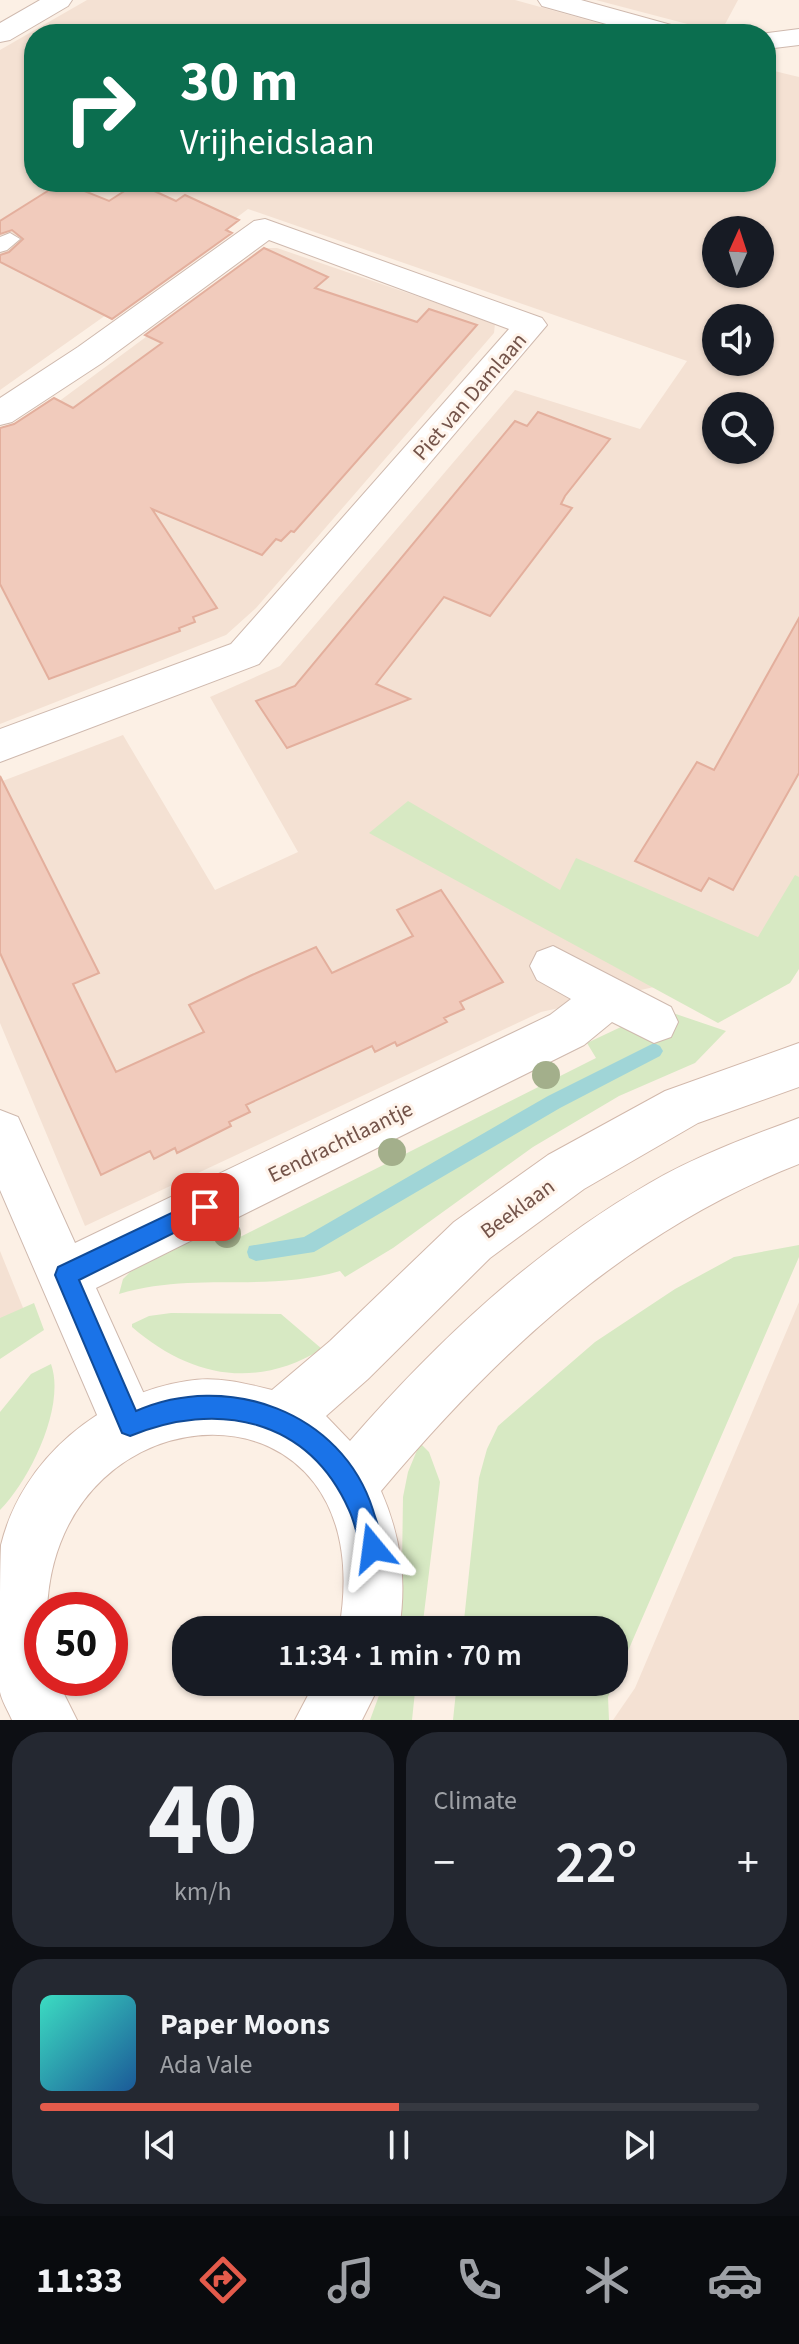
<!DOCTYPE html>
<meta charset="utf-8">
<style>
:root{--surface:#171b24;--page:#242831;--text:#f1f3f6;--muted:#9ea1a6;--line:#363941;--accent:#e45b4b}
body{margin:0;font-family:"Source Sans 3",sans-serif;background:var(--page);color:var(--text);height:100vh;display:flex;flex-direction:column;font-size:30px;white-space:nowrap}
*{box-sizing:border-box;margin:0}
p{font-size:26px;color:var(--muted)}
.icon{flex:none;width:44px;height:44px;fill:none;stroke:currentColor;stroke-width:2;stroke-linecap:round;stroke-linejoin:round}
.map{position:relative;height:1720px;overflow:hidden}
.sheet{display:flex;flex-direction:column;gap:12px;padding:12px;background:#0d0f14;flex:1}
.sheet>*{flex:none}
.guide{position:absolute;left:24px;top:24px;width:752px;height:168px;border-radius:32px;box-shadow:0 2px 6px #0004;background:#0b6e4f;color:#fff;overflow:hidden}
.needle{width:52px;rotate:3deg}
.tools{position:absolute;left:702px;top:216px;display:grid;gap:16px}
.tools a{display:grid;place-items:center;width:72px;height:72px;border-radius:50%;background:var(--surface);box-shadow:0 2px 6px #0004;font-size:40px}
.speed{position:absolute;left:24px;top:1592px;display:flex;gap:16px;font-size:40px;font-weight:700;text-align:center}
.speed>*{display:grid;place-content:center;width:104px;height:104px;border-radius:50%;background:var(--surface);box-shadow:0 2px 6px #0004;line-height:1}
.speed .limit{border:12px solid #d22;background:#fff;color:#111}
.pin{position:absolute;display:grid;place-items:center;width:68px;height:68px;color:#fff;margin:-34px;border-radius:16px;box-shadow:0 4px 12px #0006}
.me{position:absolute;width:88px;margin:-44px;rotate:344deg;stroke-linejoin:round;filter:drop-shadow(0 0 6px #0008)}
.turn{display:flex;align-items:center;gap:28px;height:168px;padding:0 24px;font-size:36px}
.turn .icon{width:104px;height:104px;stroke-width:2.5}
.turn b{display:block;font-size:56px;line-height:68px}
.big{font-size:60px;font-weight:600;line-height:1.1}
.sheet .card{flex:1;display:flex;flex-direction:column;justify-content:center;gap:12px;min-width:0;padding:0 28px;border-radius:32px;background:var(--page)}
.sheet .dial{align-items:center;gap:0}
.dial b{font-size:104px;line-height:1}
.song{display:flex;align-items:center;gap:24px}
.cover{width:96px;height:96px;border-radius:12px;background:linear-gradient(135deg,hsl(170 70% 55%),hsl(210 70% 35%))}
.played{height:8px;border-radius:4px;background:linear-gradient(90deg,var(--accent) 50%,var(--line) 50%)}
.keys{display:flex;justify-content:space-around;direction:ltr}
.heat{display:flex;justify-content:space-between;align-items:center;font-size:44px;direction:ltr}
.sheet .tiles{flex:1;display:grid;gap:12px;grid-template-columns:1fr 1fr}
.card:last-child{grid-column:span 2}
.trip{position:absolute;left:172px;top:1616px;width:456px;height:80px;border-radius:32px;background:var(--surface);box-shadow:0 2px 6px #0004;font-weight:600;line-height:80px;text-align:center}
.tabs{display:flex;height:128px;justify-content:space-around;align-items:center;background:#090b0e;color:var(--muted)}
.tabs .icon{width:56px;height:56px}
.tabs .current{color:var(--accent)}
.tabs b{font-size:36px;color:var(--text)}
.map>svg:first-child{display:block}
.residential{fill:#f4e1d3;fill-rule:evenodd}
.green{fill:#d7e9c3}
.lines{fill:none;stroke-linecap:round;stroke-linejoin:round}
.stream{fill:#a0d5d7;fill-rule:evenodd}
.building{fill:#f1cbbc;stroke:#e3af9d;stroke-width:2}
.service-casing{stroke:#cfb9ae;stroke-width:2}
.minor-casing{stroke:#cfb9ae;stroke-width:2}
.secondary-casing{stroke:#d2b8ab;stroke-width:2}
.service{fill:#fff;fill-rule:evenodd}
.minor{fill:#fff;fill-rule:evenodd}
.secondary{fill:#fff;fill-rule:evenodd}
.tree{fill:#a3af8b}
.route{fill:#1a73e8;stroke:#114b97;stroke-width:2}
.labels{text-anchor:middle;stroke-width:6;stroke-linejoin:round;paint-order:stroke}
.street-label{font-size:22px;fill:#74544a;stroke:#fff4eb}
</style>
<div class="map">
<svg width="799" height="1720" viewBox="0 0 799 1720">
<rect width="100%" height="100%" fill="#fcf0e5"/>
<path class="residential" d="M87 0H515L638 34H34V182H766V69L799 77V944L785 958 541 1012 85 1226 0 1023V782L123 735 215 890 298 852 210 697 280 666 515 390 640 429 687 361 248 209 123 303 0 390V50ZM716 230H760V274H716ZM716 318H760V362H716ZM716 406H760V450H716Z
M596 0H738L723 28 714 31Z
M266 248H277L489 321 495 324 494 333 256 608 226 635 0 724V445Z
M0 1251 30 1325 0 1343Z
M799 1302V1720H613L635 1688Z"/>
<path class="green" d="M408 801 560 890 576 858 758 937 795 875 799 877V969L790 983 718 1023 369 833Z
M667 1011 726 1031 695 1063 619 1096 533 1147 393 1248 345 1277 340 1271C264 1293 193 1271 119 1294L123 1279 130 1272 227 1221 238 1238 596 1058 587 1043 623 1026Z
M799 1245V1257L608 1697 609 1720H453L457 1682H614V1630H463L479 1478 487 1449 498 1426 595 1342 675 1289 734 1257Z
M34 1303 44 1330 0 1359V1318Z
M171 1313 281 1314 322 1349C255 1390 190 1377 132 1327V1324L149 1316Z
M51 1364C66 1406 30 1480 0 1510V1412L31 1374Z
M420 1443 429 1452 440 1482 422 1630H401L403 1497 408 1472Z
M384 1682H416L412 1720H370Z"/>
<g class="lines">
<path class="stream" d="M654 1043 660 1046 663 1051 660 1056 560 1108 314 1252 256 1261 249 1258 247 1252 249 1246 304 1237 548 1096Z"/>
</g>
<path class="building" d="M62 182 109 201 137 183 176 201 185 195 239 220 226 230 232 233 112 319 0 262V255L9 252 23 239 12 230 0 234V221Z
M264 248 328 277 315 288 417 322 429 309 477 325 294 532 291 531 281 541 276 539 262 555 152 509 217 608 193 617 195 622 179 628 180 631 49 679 0 584V428L14 424 54 398 73 408 162 343 145 335Z
M538 412 610 439 565 496 561 504 572 508 490 616 444 597 376 684 410 699 287 748 256 701 295 686 515 421 527 426Z
M799 618V773L733 890 709 878 701 891 635 861 697 762 714 770Z
M0 776 99 973 73 984 116 1072 204 1032 189 1005 252 975 316 947 332 973 413 936 397 910 441 890 503 982 460 1002 464 1009 444 1018 447 1022 397 1046 395 1042 375 1052 372 1046 246 1105 250 1112 229 1122 231 1126 177 1153 175 1148 154 1159 150 1151 101 1175 0 953Z"/>
<g class="lines">
<g class="service-casing">
<path id="service" d="M10 233 20 239 7 250 0 252V237Z"/>
</g>
<g class="minor-casing">
<path id="minor" d="M40 0H72L68 6 10 40 0 42V23Z
M538 0H581L682 28 686 34H642L542 6Z
M799 29V45L766 49V34H761Z
M265 219 542 318 547 325 259 664 0 762V729L231 644 509 329 269 240 102 363 12 422 0 425V398L78 347 254 221Z
M553 946 671 1007 678 1022 671 1037 654 1043 612 1022 584 1045 96 1288 158 1425 150 1445 130 1453 110 1445 0 1190V1110L18 1117 75 1243 550 1015 571 999 537 980 530 966 537 952Z"/>
</g>
<g class="secondary-casing">
<path id="secondary" d="M799 1043V1087L698 1123 584 1189 490 1258 368 1379 326 1416 350 1441C437 1341 534 1250 648 1184 696 1156 748 1137 799 1118V1164C626 1232 499 1351 381 1491 401 1537 407 1580 399 1630H339C386 1366 56 1380 47 1610H42V1678H56L77 1720H12C8 1711 2 1701 0 1692 0 1669 0 1641 0 1619 0 1596 0 1568 1 1545 22 1459 101 1394 187 1381 216 1376 244 1383 272 1390L330 1341 454 1222 548 1155 665 1091Z
M315 1682H381L362 1720H295Z"/>
</g>
<use href="#service" class="service"/>
<use href="#minor" class="minor"/>
<use href="#secondary" class="secondary"/>
</g>
<g class="tree">
<circle cx="546" cy="1075" r="14"/>
<circle cx="392" cy="1152" r="14"/>
<circle cx="227" cy="1234" r="14"/>
</g>
<path class="route" d="M205 1197 212 1200 215 1207 212 1214 79 1280 136 1411C226 1371 342 1411 373 1510 377 1525 387 1543 381 1557L373 1560 364 1557C358 1542 356 1525 349 1510 308 1418 217 1400 130 1436L122 1433 55 1275 58 1267Z"/>
<g class="labels">
<g class="street-label">
<text transform="translate(469 396) rotate(-49)" y="8">Piet van Damlaan</text>
<text transform="translate(340 1141) rotate(-26)" y="8">Eendrachtlaantje</text>
<text transform="translate(517 1208) rotate(-36)" y="8">Beeklaan</text>
</g>
</g>
</svg>
<div class="tools">
<a><svg class="needle" viewBox="-14 -14 28 28"><path d="M0-13l5 13h-10z" fill="#e53935"/><path d="M0 13l5-13h-10z" fill="#9ea1a6"/></svg></a>
<a><svg class="icon" aria-label="sound" viewBox="0 0 24 24"><path d="M4 9h4l5-4v14l-5-4H4zM17 9q2 3 0 6"/></svg></a>
<a><svg class="icon" aria-label="search" viewBox="0 0 24 24"><circle cx="10" cy="10" r="6"/><path d="M15 15l6 6"/></svg></a>
</div>
<div class="speed"><div class="limit">50</div></div>
<div class="pin" style="left:205px;top:1207px;background:#d93025"><svg class="icon" aria-label="arrive" viewBox="0 0 24 24"><path d="M6 21V4h12l-3 4 3 4H6"/></svg></div>
<svg class="me" style="left:373px;top:1548px" viewBox="-20 -20 40 40"><path d="M0-17L14 15 0 8-14 15z" fill="#1a73e8" stroke="#fff" stroke-width="4"/></svg>
<div class="trip">11:34 · 1 min · 70 m</div>
<div class="guide">
<div class="turn"><svg class="icon" aria-label="right" viewBox="0 0 24 24"><path d="M7 20v-9h11M14 6l5 5-5 5"/></svg><div><b>30 m</b>Vrijheidslaan</div></div>
</div>
</div>
<section class="sheet">
<div class="tiles">
<div class="card dial"><b>40</b><p>km/h</p></div>
<div class="card"><p>Climate</p>
<div class="heat"><a>−</a><b class="big">22°</b><a>+</a></div>
</div>
<div class="card">
<div class="song"><i class="cover"></i><div><b>Paper Moons</b><p>Ada Vale</p></div></div>
<div class="played"></div>
<div class="keys"><svg class="icon" aria-label="previous" viewBox="0 0 24 24"><path d="M18 5L8 12l10 7zM5 5v14"/></svg><svg class="icon" aria-label="pause" viewBox="0 0 24 24"><path d="M8 5v14M16 5v14"/></svg><svg class="icon" aria-label="next" viewBox="0 0 24 24"><path d="M6 5l10 7-10 7zM19 5v14"/></svg></div>
</div>
</div>
</section>
<nav class="tabs">
<b>11:33</b>
<svg class="icon current" aria-label="directions" viewBox="0 0 24 24"><path d="M12 3l9 9-9 9-9-9zM9 14v-3h6M13 9l2 2-2 2"/></svg>
<svg class="icon" aria-label="music" viewBox="0 0 24 24"><path d="M9 18V5l10-2v13"/><circle cx="6" cy="18" r="3"/><circle cx="16" cy="16" r="3"/></svg>
<svg class="icon" aria-label="phone" viewBox="0 0 24 24"><path d="M5 4h4l2 5-3 2q2 4 5 5l2-3 5 2v4C11 20 4 13 5 4z"/></svg>
<svg class="icon" aria-label="climate" viewBox="0 0 24 24"><path d="M12 3v18M4 7l16 10M4 17L20 7"/></svg>
<svg class="icon" aria-label="car" viewBox="0 0 24 24"><path d="M5 17H2v-5l4-1 3-4h7l3 4 3 1v5h-3M9 17h6M6 11h13"/><circle cx="7" cy="17" r="2"/><circle cx="17" cy="17" r="2"/></svg>
</nav>
